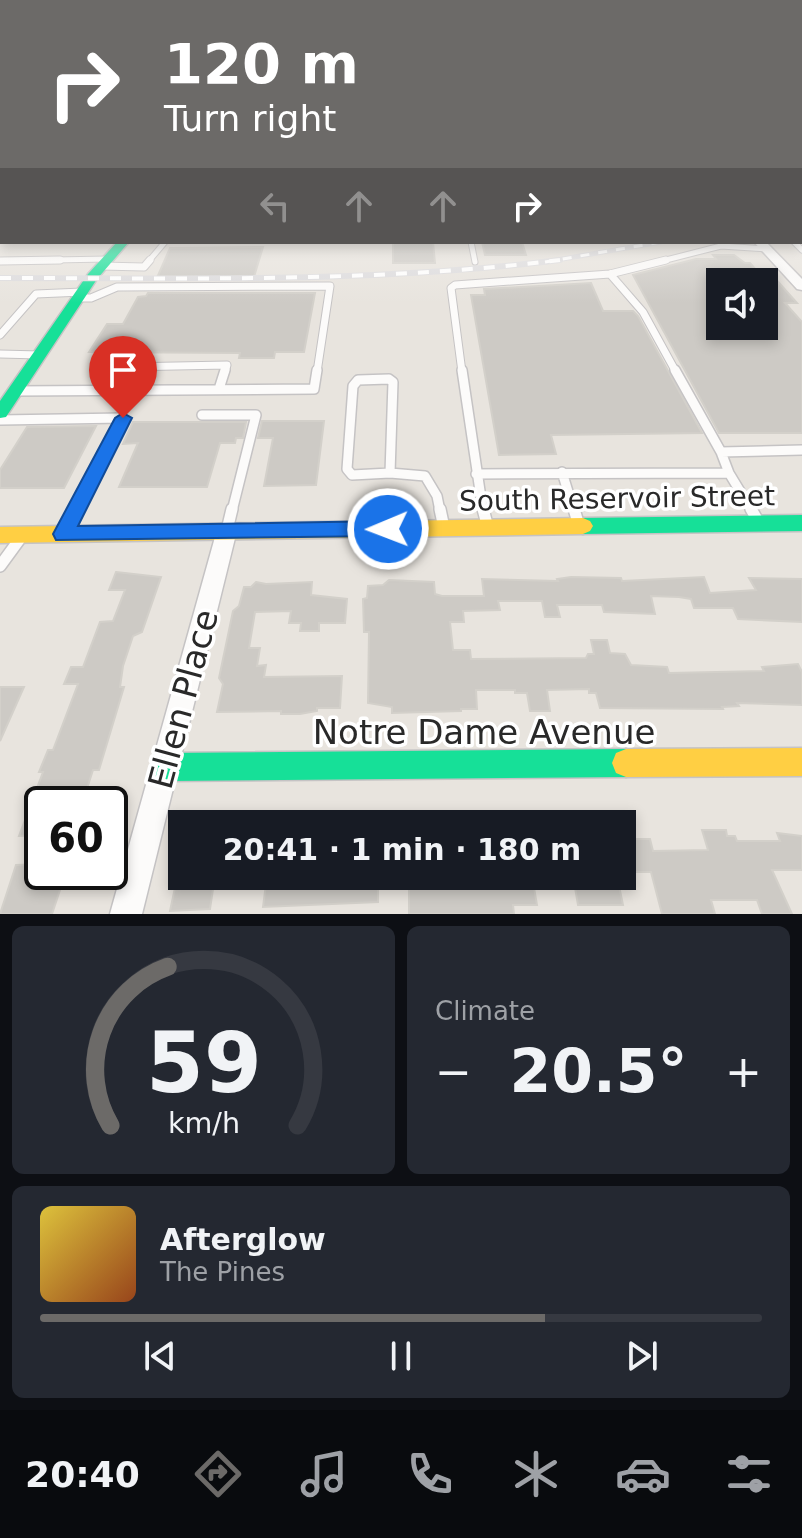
<!DOCTYPE html>
<meta charset="utf-8">
<style>
:root{--surface:#171b24;--page:#242831;--text:#f1f3f6;--muted:#9ea1a6;--line:#363941;--accent:#6c6a68}
body{margin:0;font-family:"DejaVu Sans",sans-serif;background:var(--page);color:var(--text);height:100vh;display:flex;flex-direction:column;font-size:30px;white-space:nowrap}
*{box-sizing:border-box;margin:0}
p{font-size:26px;color:var(--muted)}
.icon{flex:none;width:44px;height:44px;fill:none;stroke:currentColor;stroke-width:2;stroke-linecap:round;stroke-linejoin:round}
.map{position:relative;height:914px;overflow:hidden}
.side{display:flex;flex-direction:column;gap:12px;padding:12px;background:#0d0f14;flex:1}
.side>*{flex:none}
.banner{position:absolute;left:0px;top:0px;width:802px;height:244px;box-shadow:0 4px 12px #0003;background:#6c6a68;color:#fff;overflow:hidden}
.buttons{position:absolute;left:706px;top:268px;display:grid;gap:16px}
.buttons a{display:grid;place-items:center;width:72px;height:72px;border-radius:0px;background:var(--surface);box-shadow:0 4px 12px #0003;font-size:40px}
.speed{position:absolute;left:24px;top:786px;display:flex;gap:16px;font-size:40px;font-weight:700;text-align:center}
.speed>*{display:grid;place-content:center;width:104px;height:104px;border-radius:50%;background:var(--surface);box-shadow:0 4px 12px #0003;line-height:1}
.speed .limit{border:4px solid #111;border-radius:12px;background:#fff;color:#111}
.pin{position:absolute;display:grid;place-items:center;width:68px;height:68px;color:#fff;margin:-82px -34px;border-radius:50% 50% 50% 0;rotate:-45deg;box-shadow:0 0 8px #0007}
.pin .icon{rotate:45deg}
.me{position:absolute;width:88px;margin:-44px;rotate:269deg;stroke-linejoin:round;filter:drop-shadow(0 0 6px #0008)}
.turn{display:flex;align-items:center;gap:28px;height:168px;padding:0 32px;font-size:36px}
.turn .icon{width:104px;height:104px;stroke-width:2.5}
.turn b{display:block;font-size:56px;line-height:68px}
.lanes{display:flex;align-items:center;height:76px;padding:0 32px;background:#0003;justify-content:center;gap:40px;direction:ltr}
.lanes .off{opacity:.35}
.big{font-size:60px;font-weight:700;line-height:1.1}
.side .widget{flex:1;display:flex;flex-direction:column;justify-content:center;gap:12px;min-width:0;padding:0 28px;border-radius:12px;background:var(--page)}
.side .dial{align-items:center;gap:0}
.dial svg{height:208px;overflow:visible;fill:none;stroke:var(--line);stroke-width:7;stroke-linecap:round;text-anchor:middle}
.dial text{fill:var(--text);stroke:none}
.song{display:flex;align-items:center;gap:24px}
.cover{width:96px;height:96px;border-radius:12px;background:linear-gradient(135deg,hsl(50 70% 55%),hsl(20 70% 35%))}
.played{height:8px;border-radius:4px;background:linear-gradient(90deg,var(--accent) 70%,var(--line) 70%)}
.keys{display:flex;justify-content:space-around;direction:ltr}
.heat{display:flex;justify-content:space-between;align-items:center;font-size:44px;direction:ltr}
.side .tiles{flex:1;display:grid;gap:12px;grid-template-columns:1fr 1fr}
.widget:last-child{grid-column:span 2}
.trip{position:absolute;left:168px;top:810px;width:468px;height:80px;border-radius:0px;background:var(--surface);box-shadow:0 4px 12px #0003;font-weight:700;line-height:80px;text-align:center}
.dock{display:flex;height:128px;justify-content:space-around;align-items:center;background:#090b0e;color:var(--muted)}
.dock .icon{width:56px;height:56px}
.dock .active{color:var(--accent)}
.dock b{font-size:36px;color:var(--text)}
.map>svg:first-child{display:block}
.building{fill:#cdcac5;stroke:#d3d0ca;stroke-width:2;fill-rule:evenodd}
.lines{fill:none;stroke-linecap:round;stroke-linejoin:round}
.lane-far3-casing{stroke:#c5c3c4;stroke-width:7}
.lane-far2-casing{stroke:#c5c3c4;stroke-width:9}
.lane-far1-casing{stroke:#c5c3c4;stroke-width:12}
.lane-casing{stroke:#c5c3c4;stroke-width:14}
.street-casing{stroke:#c5c3c4;stroke-width:3}
.fast-casing{stroke:#c5c3c4;stroke-width:3}
.slow-casing{stroke:#c5c3c4;stroke-width:3}
.lane-far3{stroke:#fcfbfa;stroke-width:5}
.lane-far2{stroke:#fcfbfa;stroke-width:7}
.lane-far1{stroke:#fcfbfa;stroke-width:9}
.lane{stroke:#fcfbfa;stroke-width:11}
.street{fill:#fcfbfa;fill-rule:evenodd}
.fast{fill:#16e098;fill-rule:evenodd}
.slow{fill:#ffcf43;fill-rule:evenodd}
.rail-far1-casing{stroke:#dddcde;stroke-width:5}
.rail-casing{stroke:#dddcde;stroke-width:6}
.rail-far1{stroke:#fff;stroke-width:3;stroke-dasharray:9;stroke-linecap:butt}
.rail{stroke:#fff;stroke-width:4;stroke-dasharray:11;stroke-linecap:butt}
.route{fill:#1a73e8;stroke:#114b97;stroke-width:2}
.labels{text-anchor:middle;stroke-width:7;stroke-linejoin:round;paint-order:stroke}
.street-label{font-size:28px;fill:#292929;stroke:#fff}
.near-street-label{font-size:34px;fill:#292929;stroke:#fff}
</style>
<div class="map">
<svg width="802" height="914" viewBox="0 0 802 914">
<rect width="100%" height="100%" fill="#e8e4de"/>
<path class="building" d="M393 242H433L435 263H393Z
M482 242H522L526 255H485Z
M263 247 253 280H156L170 248Z
M713 255H734L745 263H750L764 279V276H773L797 303H785L802 322V433H719L633 275 696 259H716ZM720 282H764V326H720Z
M591 283 603 311H633L638 316 702 433 551 435 556 454 499 455 471 295H485L484 289Z
M148 293H315L304 352H275L274 358H239L240 353 89 352 107 324H123L138 297 146 296Z
M262 421H324L316 485 264 486 273 438H258Z
M133 422H246L243 438H236L235 443H220L207 487H119L138 443 123 444Z
M96 426 64 488H0V470L27 427Z
M116 572 161 577 142 632 133 636 123 666 120 687H124L99 770H93L82 804H42V835L19 836 43 772H39L48 750H53L78 684H64L71 667H83L100 622 113 621 125 590H109Z
M571 577 621 578 622 581 704 577 710 593 756 590 749 578 802 579V622L738 619 733 608H694L691 599 679 597 651 596 655 614 604 612 602 605H557L560 617H545L542 601H498L500 610 463 611 464 622H450L453 650H470L471 659 586 658 588 654H594L591 640H607L610 653 625 654 631 665 667 667 669 673 764 671 762 667 798 664 802 672V705L737 703 739 706 722 707 723 709 600 708 596 693H589V689L547 690 550 711H530L527 693H515V690H476L477 709H461V711L392 713V707L368 703 369 632H364L363 599 367 598 368 586 383 585 389 580 434 582 435 594 442 596H484L482 579 558 581 557 579Z
M256 582 266 584 312 582 311 595 347 599 345 623H319V631H300L301 623H289L291 611 255 612 249 648H260L257 666 266 665 264 677 342 676 340 708H317V711L300 714H281V711L217 712 223 684 219 678 233 611 239 606 244 587H251Z
M0 687H24L0 741Z
M702 830H726L727 836H735L737 841H780L777 833 802 836V870H772L792 914H762L757 900H711L715 914H662L651 872H634L626 839H650L653 851 708 850Z
M42 864V872H66L52 914H0L16 865Z
M180 876H215L210 909 170 911 176 883 179 882Z
M267 876H378V902L263 907Z
M409 876H532L537 905H513L514 914H409Z
M573 876H617L623 905H578Z"/>
<g class="lines">
<g class="lane-far3-casing">
<path id="lane-far3" d="M471 242 475 262
M794 242 802 250
M0 261 107 259
M148 262 165 242
M658 262 721 246 766 249"/>
</g>
<g class="lane-far2-casing">
<path id="lane-far2" d="M0 261 60 260
M101 266 144 267 150 260
M610 274 643 312 676 372
M78 298H91L117 287 330 286 317 372
M0 335 36 294 82 292
M0 354 40 355
M123 372 125 367 227 365 225 372
M462 372 451 288 455 285 610 274 666 260"/>
</g>
<g class="lane-far1-casing">
<path id="lane-far1" d="M462 370 483 511
M675 370 721 452
M389 379 393 382 390 473 352 475 347 469 353 386 358 380Z
M219 389 225 370
M113 390 124 370
M15 391 314 389 317 370
M202 415H256L232 511
M0 420 123 418 75 511
M562 472 574 511
M390 473 425 476 437 496 440 511
M476 474 729 473
M752 511 729 473 721 452 802 450"/>
</g>
<g class="lane-casing">
<path id="lane" d="M440 509 444 528
M483 509 487 524
M574 509 579 526
M751 509 758 521
M227 530 232 509
M64 533 76 509
M0 566 19 540"/>
</g>
<g class="street-casing">
<path id="street" d="M800 214H802V220H800Z
M754 242H766L802 279V290L797 289Z
M227 522 234 525 237 530 142 914H110L217 530 220 525Z"/>
</g>
<g class="fast-casing">
<path id="fast" d="M117 242H129L97 279 6 417 0 418V401L88 274Z
M802 515V531L583 534 576 531 573 526 576 521 583 518Z
M626 749 636 753 640 763 636 773 626 777 166 781 156 777 152 767 156 757 166 753Z"/>
</g>
<g class="slow-casing">
<path id="slow" d="M583 518 590 521 593 526 590 531 583 534 0 543V527Z
M802 748V776L626 777 616 773 612 763 616 753 626 749Z"/>
</g>
<use href="#lane-far3" class="lane-far3"/>
<use href="#lane-far2" class="lane-far2"/>
<use href="#lane-far1" class="lane-far1"/>
<use href="#lane" class="lane"/>
<use href="#street" class="street"/>
<use href="#fast" class="fast"/>
<use href="#slow" class="slow"/>
<g class="rail-far1-casing">
<path id="rail-far1" d="M545 262 661 242"/>
</g>
<g class="rail-casing">
<path id="rail" d="M0 278C187 278 374 283 560 260"/>
</g>
<use href="#rail-far1" class="rail-far1"/>
<use href="#rail" class="rail"/>
</g>
<linearGradient id="sky" x2="0" y2="1"><stop stop-color="#82c0ec"/><stop offset="0.58" stop-color="#f5f3f0"/><stop offset="1" stop-color="#f5f3f0" stop-opacity="0"/></linearGradient>
<rect width="802" height="303" fill="url(#sky)"/>
<path class="route" d="M123 413 132 418 78 526 388 521 395 523 398 529 395 534 388 536 56 540 53 534 115 418Z"/>
<g class="labels">
<g class="street-label">
<text transform="translate(617 498) rotate(-1)" y="10">South Reservoir Street</text>
</g>
<g class="near-street-label">
<text transform="translate(183 699) rotate(-75)" y="12">Ellen Place</text>
<text x="484" y="744">Notre Dame Avenue</text>
</g>
</g>
</svg>
<div class="buttons">
<a><svg class="icon" aria-label="sound" viewBox="0 0 24 24"><path d="M4 9h4l5-4v14l-5-4H4zM17 9q2 3 0 6"/></svg></a>
</div>
<div class="speed"><div class="limit">60</div></div>
<div class="pin" style="left:123px;top:418px;background:#d93025"><svg class="icon" aria-label="arrive" viewBox="0 0 24 24"><path d="M6 21V4h12l-3 4 3 4H6"/></svg></div>
<svg class="me" style="left:388px;top:529px" viewBox="-20 -20 40 40"><circle r="17" fill="#1a73e8" stroke="#fff" stroke-width="3"/><path d="M0-11L8 9 0 5-8 9z" fill="#fff"/></svg>
<div class="trip">20:41 · 1 min · 180 m</div>
<div class="banner">
<div class="turn"><svg class="icon" aria-label="right" viewBox="0 0 24 24"><path d="M7 20v-9h11M14 6l5 5-5 5"/></svg><div><b>120 m</b>Turn right</div></div>
<div class="lanes"><svg class="icon off" aria-label="left" viewBox="0 0 24 24"><path d="M17 20v-9H6M10 6l-5 5 5 5"/></svg><svg class="icon off" aria-label="ahead" viewBox="0 0 24 24"><path d="M12 20V5M6 11l6-6 6 6"/></svg><svg class="icon off" aria-label="ahead" viewBox="0 0 24 24"><path d="M12 20V5M6 11l6-6 6 6"/></svg><svg class="icon" aria-label="right" viewBox="0 0 24 24"><path d="M7 20v-9h11M14 6l5 5-5 5"/></svg></div>
</div>
</div>
<section class="side">
<div class="tiles">
<div class="widget dial"><svg viewBox="0 0 100 80">
<path d="M14 69A42 42 0 1 1 86 69"/>
<path d="M14 69A42 42 0 0 1 36 8" stroke="#6c6a68"/>
<text x="50" y="56" font-size="32" font-weight="700">59</text>
<text x="50" y="72" font-size="11">km/h</text>
</svg></div>
<div class="widget"><p>Climate</p>
<div class="heat"><a>−</a><b class="big">20.5°</b><a>+</a></div>
</div>
<div class="widget">
<div class="song"><i class="cover"></i><div><b>Afterglow</b><p>The Pines</p></div></div>
<div class="played"></div>
<div class="keys"><svg class="icon" aria-label="previous" viewBox="0 0 24 24"><path d="M18 5L8 12l10 7zM5 5v14"/></svg><svg class="icon" aria-label="pause" viewBox="0 0 24 24"><path d="M8 5v14M16 5v14"/></svg><svg class="icon" aria-label="next" viewBox="0 0 24 24"><path d="M6 5l10 7-10 7zM19 5v14"/></svg></div>
</div>
</div>
</section>
<nav class="dock">
<b>20:40</b>
<svg class="icon active" aria-label="directions" viewBox="0 0 24 24"><path d="M12 3l9 9-9 9-9-9zM9 14v-3h6M13 9l2 2-2 2"/></svg>
<svg class="icon" aria-label="music" viewBox="0 0 24 24"><path d="M9 18V5l10-2v13"/><circle cx="6" cy="18" r="3"/><circle cx="16" cy="16" r="3"/></svg>
<svg class="icon" aria-label="phone" viewBox="0 0 24 24"><path d="M5 4h4l2 5-3 2q2 4 5 5l2-3 5 2v4C11 20 4 13 5 4z"/></svg>
<svg class="icon" aria-label="climate" viewBox="0 0 24 24"><path d="M12 3v18M4 7l16 10M4 17L20 7"/></svg>
<svg class="icon" aria-label="car" viewBox="0 0 24 24"><path d="M5 17H2v-5l4-1 3-4h7l3 4 3 1v5h-3M9 17h6M6 11h13"/><circle cx="7" cy="17" r="2"/><circle cx="17" cy="17" r="2"/></svg>
<svg class="icon" aria-label="filters" viewBox="0 0 24 24"><path d="M4 7h16M4 17h16"/><circle cx="9" cy="7" r="2"/><circle cx="15" cy="17" r="2"/></svg>
</nav>
